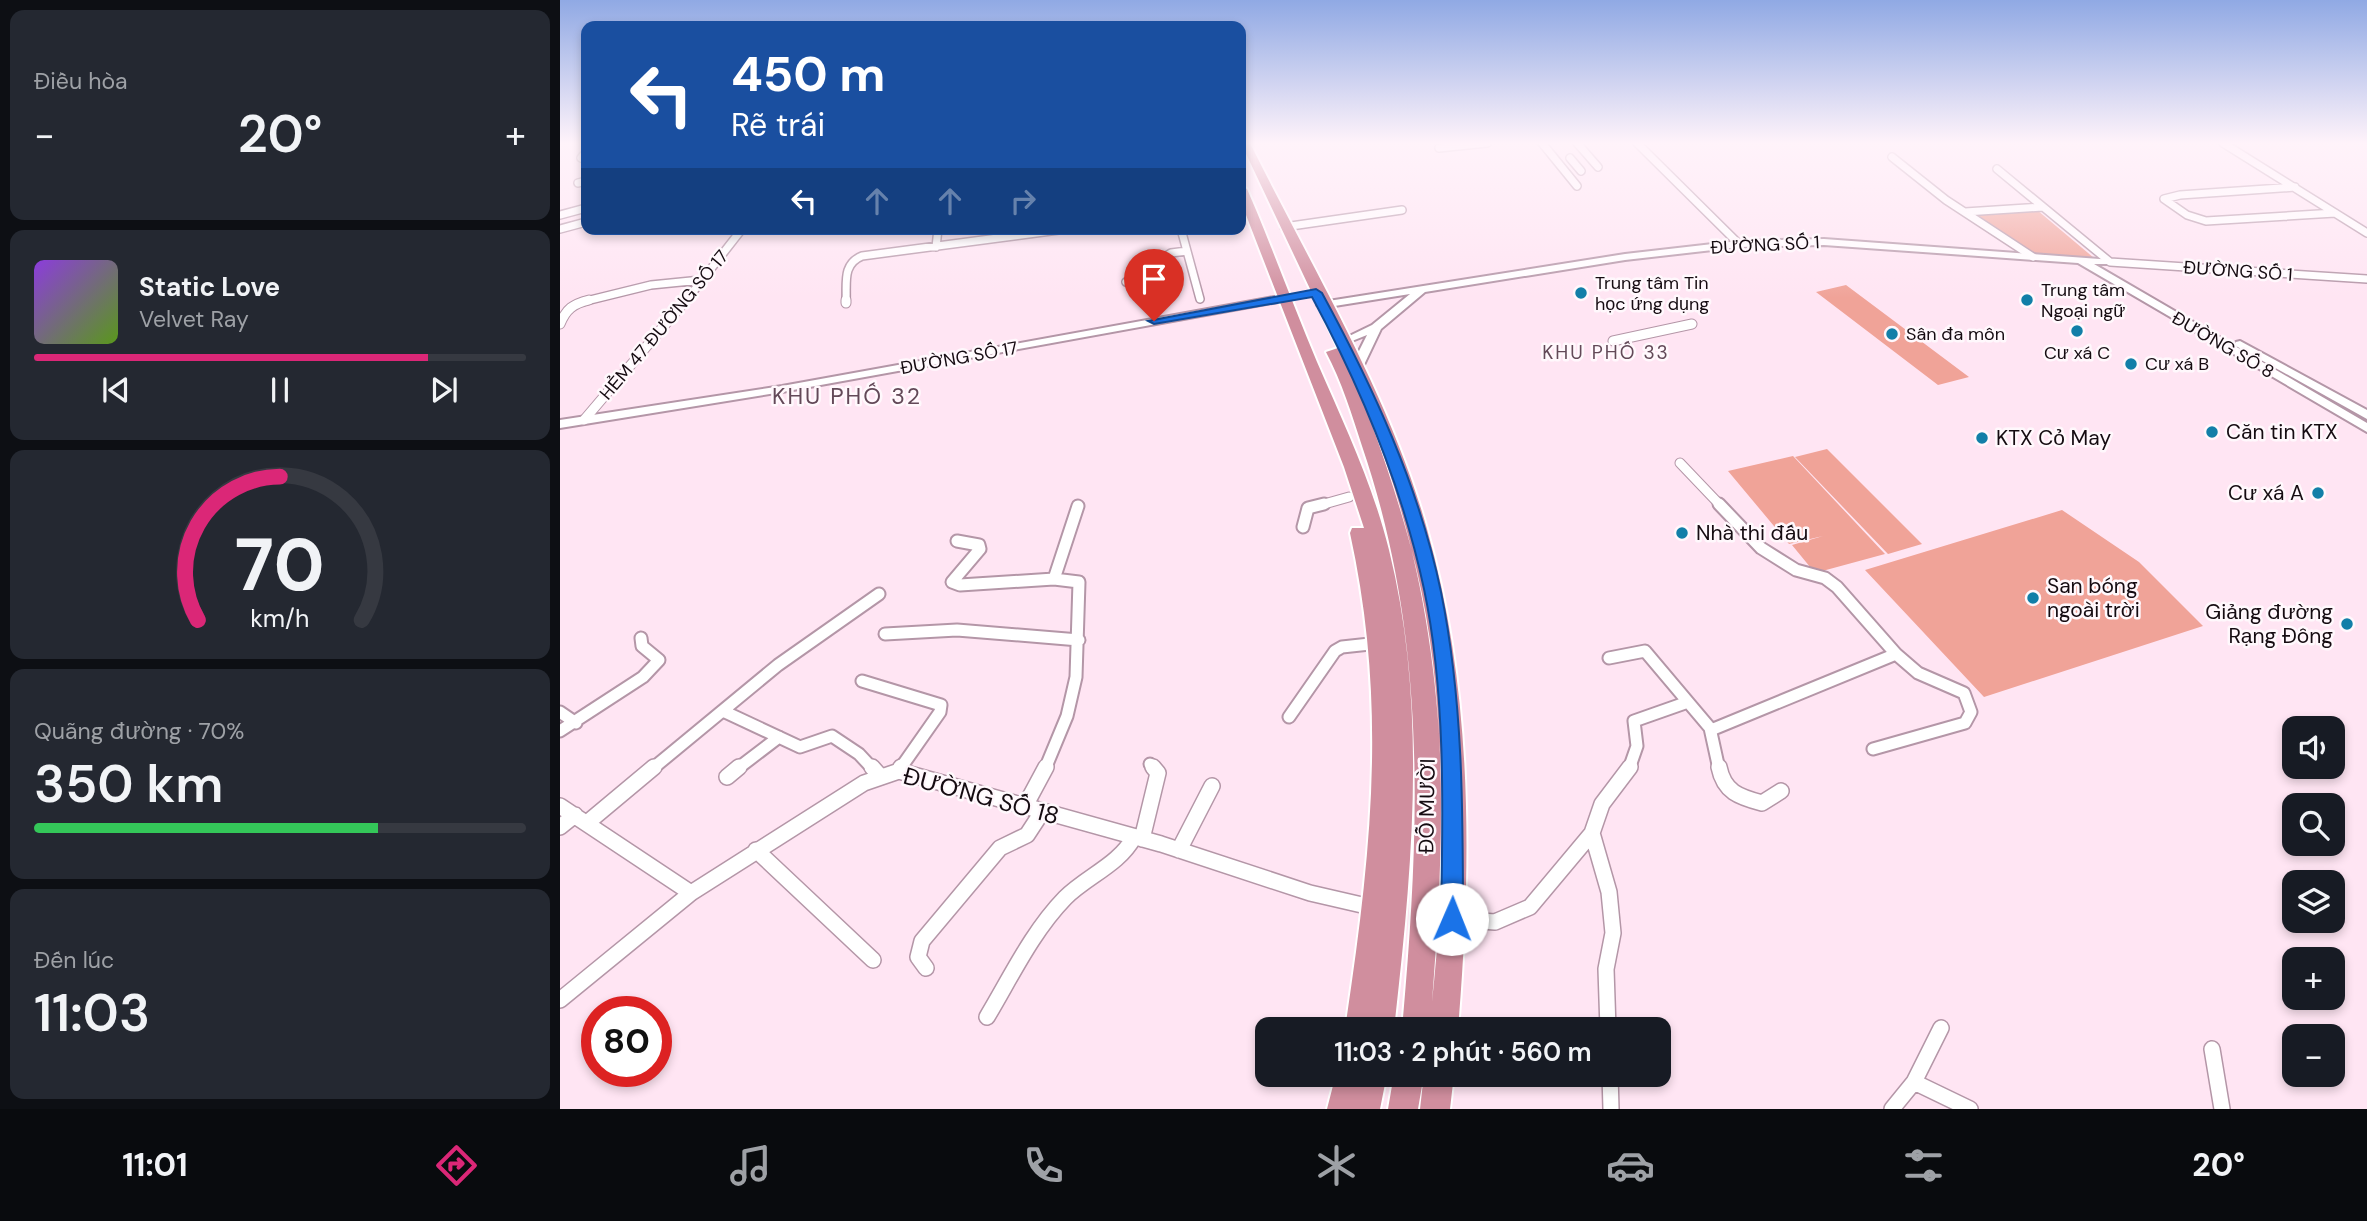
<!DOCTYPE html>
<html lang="vi">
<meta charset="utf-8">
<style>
:root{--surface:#171b24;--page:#242831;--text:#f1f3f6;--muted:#9ea1a6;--line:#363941;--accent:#db2777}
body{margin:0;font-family:"DM Sans",sans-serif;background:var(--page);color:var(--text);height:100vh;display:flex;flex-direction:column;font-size:26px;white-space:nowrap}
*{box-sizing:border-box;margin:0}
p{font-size:23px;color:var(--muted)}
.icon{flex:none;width:38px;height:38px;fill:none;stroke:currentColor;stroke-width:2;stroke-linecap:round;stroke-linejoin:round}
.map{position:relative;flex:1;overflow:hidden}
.sheet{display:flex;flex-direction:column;gap:10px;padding:10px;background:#0d0f14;width:560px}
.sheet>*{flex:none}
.hud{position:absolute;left:21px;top:21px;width:665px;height:214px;border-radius:14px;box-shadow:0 4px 10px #0003;background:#1a4fa0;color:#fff;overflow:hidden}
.tools{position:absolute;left:1722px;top:716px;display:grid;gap:14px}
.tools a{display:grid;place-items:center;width:63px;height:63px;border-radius:14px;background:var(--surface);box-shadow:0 4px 10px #0003;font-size:35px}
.speed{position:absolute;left:21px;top:996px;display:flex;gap:14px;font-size:35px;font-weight:700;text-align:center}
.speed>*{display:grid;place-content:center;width:91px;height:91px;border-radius:50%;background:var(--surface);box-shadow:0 4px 10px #0003;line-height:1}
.speed .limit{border:10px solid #d22;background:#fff;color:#111}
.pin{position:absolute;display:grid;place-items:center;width:60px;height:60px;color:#fff;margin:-72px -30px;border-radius:50% 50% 50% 0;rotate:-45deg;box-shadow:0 0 7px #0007}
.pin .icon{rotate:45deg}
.me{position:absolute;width:77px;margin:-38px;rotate:1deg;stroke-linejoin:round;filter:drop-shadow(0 0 5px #0008)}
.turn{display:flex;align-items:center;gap:24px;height:147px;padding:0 35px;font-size:32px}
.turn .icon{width:91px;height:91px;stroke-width:2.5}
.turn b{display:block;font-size:49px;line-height:60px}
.lanes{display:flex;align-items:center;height:66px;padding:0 35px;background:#0003;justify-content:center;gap:35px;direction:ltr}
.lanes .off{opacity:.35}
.big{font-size:52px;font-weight:600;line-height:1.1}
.sheet .card{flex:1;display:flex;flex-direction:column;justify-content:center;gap:10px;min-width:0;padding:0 24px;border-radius:14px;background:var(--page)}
.sheet .dial{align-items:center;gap:0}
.dial svg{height:182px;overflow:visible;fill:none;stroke:var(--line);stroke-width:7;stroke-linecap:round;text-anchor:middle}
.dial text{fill:var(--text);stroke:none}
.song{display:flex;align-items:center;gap:21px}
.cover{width:84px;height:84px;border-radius:10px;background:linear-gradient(135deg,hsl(270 70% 55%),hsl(90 70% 35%))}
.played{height:7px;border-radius:4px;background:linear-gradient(90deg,var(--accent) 80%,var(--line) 80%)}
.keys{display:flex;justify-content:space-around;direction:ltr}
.heat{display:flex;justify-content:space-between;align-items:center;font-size:38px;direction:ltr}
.charge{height:10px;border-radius:5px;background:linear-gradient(90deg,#34c759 70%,var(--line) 0)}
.trip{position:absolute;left:695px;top:1017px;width:416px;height:70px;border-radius:14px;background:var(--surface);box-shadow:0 4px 10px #0003;font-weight:600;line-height:70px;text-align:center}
.menu{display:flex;height:112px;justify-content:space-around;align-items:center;background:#090b0e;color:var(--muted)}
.menu .icon{width:49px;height:49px}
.menu .current{color:var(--accent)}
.menu b{font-size:32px;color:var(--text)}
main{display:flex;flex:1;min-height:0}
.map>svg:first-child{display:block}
.green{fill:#f0a398}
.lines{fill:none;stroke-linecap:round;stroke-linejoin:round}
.minor-far3-casing{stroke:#b496a7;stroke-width:10}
.minor-far2-casing{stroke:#b496a7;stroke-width:11}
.minor-far1-casing{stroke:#b496a7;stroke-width:15}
.minor-casing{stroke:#b496a7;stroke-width:18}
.tertiary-casing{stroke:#b496a7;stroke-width:4}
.trunk-casing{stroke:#fff;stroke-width:4}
.minor-far3{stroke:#fff;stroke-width:7}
.minor-far2{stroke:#fff;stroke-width:9}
.minor-far1{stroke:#fff;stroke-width:11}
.minor{stroke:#fff;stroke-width:15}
.tertiary{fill:#fff;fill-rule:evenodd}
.trunk{fill:#d08e9e;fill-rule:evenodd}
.route{fill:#1a73e8;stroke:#114b97;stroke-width:2}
.poi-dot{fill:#127fa8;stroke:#fff8fc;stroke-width:2.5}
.labels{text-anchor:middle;stroke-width:5;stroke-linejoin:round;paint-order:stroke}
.far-street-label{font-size:18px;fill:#150b11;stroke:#fff8fc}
.far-poi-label{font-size:18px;fill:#150b11;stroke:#fff8fc;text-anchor:start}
.far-neighbourhood-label{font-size:19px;letter-spacing:2px;fill:#634958;stroke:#fff8fc}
.poi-label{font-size:21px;fill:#150b11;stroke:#fff8fc;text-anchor:start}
.street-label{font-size:21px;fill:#150b11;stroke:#fff8fc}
.neighbourhood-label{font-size:23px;letter-spacing:2px;fill:#634958;stroke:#fff8fc}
.near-street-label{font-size:24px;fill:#150b11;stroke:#fff8fc}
</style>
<main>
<section class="sheet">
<div class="card"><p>Điều hòa</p>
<div class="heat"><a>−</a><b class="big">20°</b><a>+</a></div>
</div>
<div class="card">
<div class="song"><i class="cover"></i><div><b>Static Love</b><p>Velvet Ray</p></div></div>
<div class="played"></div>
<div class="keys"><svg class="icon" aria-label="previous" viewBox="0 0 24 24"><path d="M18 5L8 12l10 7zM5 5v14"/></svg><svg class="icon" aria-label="pause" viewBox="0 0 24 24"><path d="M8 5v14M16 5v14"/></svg><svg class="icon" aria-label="next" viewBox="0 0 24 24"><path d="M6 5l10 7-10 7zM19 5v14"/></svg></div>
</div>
<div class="card dial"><svg viewBox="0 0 100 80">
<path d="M14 69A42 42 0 1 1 86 69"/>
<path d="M14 69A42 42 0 0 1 50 6" stroke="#db2777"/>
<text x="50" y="56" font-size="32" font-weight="700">70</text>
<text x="50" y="72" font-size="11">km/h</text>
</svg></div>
<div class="card"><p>Quãng đường · 70%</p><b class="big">350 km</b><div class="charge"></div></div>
<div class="card"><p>Đến lúc</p><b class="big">11:03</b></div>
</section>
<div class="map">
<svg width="1807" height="1109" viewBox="0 0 1807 1109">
<rect width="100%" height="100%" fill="#ffe5f3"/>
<path class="green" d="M1477 210 1534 258 1476 254 1415 214Z
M1286 285 1409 377 1378 385 1256 292Z
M1267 449 1362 544 1328 554 1235 457Z
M1233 456 1325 554 1255 573 1232 545 1263 536 1229 544 1168 471Z
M1502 510 1579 562 1643 626 1424 697 1305 570Z"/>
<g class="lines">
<g class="minor-far3-casing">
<path id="minor-far3" d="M982 143 1017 186
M1017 143 1038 167
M1077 143 1179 244
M1663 143 1807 233
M879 148 927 143
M1332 157 1386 200 1473 257
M21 158 26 152
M1010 158 1021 171
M1437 169 1550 262 1807 279
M18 183 26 181
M1735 187 1620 195 1604 199 1627 215 1646 221 1775 213
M1405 212 1482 207
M0 215 26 208
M724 227 842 210
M0 229 26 222
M621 229 640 299
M376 247 378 229
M566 282 611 253 627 251
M22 302 91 285 141 280
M125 302 182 229
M286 302C287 283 282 264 302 256L506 229"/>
</g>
<g class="minor-far2-casing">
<path id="minor-far2" d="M286 303V300
M0 324C6 309 13 304 29 300
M1053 341 1132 324
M24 420 126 300
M1120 463 1161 506
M757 506 789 497"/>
</g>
<g class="minor-far1-casing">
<path id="minor-far1" d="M743 527 748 508 764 504
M397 541 419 545 420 549 392 582 400 585 494 579 519 582 516 677 507 716 485 769
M494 579 518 506
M325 634 397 630 519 640
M1049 658 1085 651 1128 702
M302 681 381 705 380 712 340 769
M163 711 240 747 272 736 299 754 313 769
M0 712 16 723
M729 717 775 651 782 647 819 643
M1151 730 1336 654 1277 587 1265 578 1236 570 1201 548 1159 504
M0 731 83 677 99 660 82 646 81 638
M1313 749 1405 723 1411 712 1404 693 1358 673 1336 654
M590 764 595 769
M92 769 218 665 319 594
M177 769 219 737
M1069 769 1077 746 1074 721 1128 702 1150 728 1159 769"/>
</g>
<g class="minor-casing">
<path id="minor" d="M312 767 320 776
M1159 767C1164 792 1179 797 1202 803L1221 791
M339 771 341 767
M167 777 179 767
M0 806 131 893
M464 808 486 767
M27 823 94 767
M0 827 15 815
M582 839 598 773 593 767
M196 850 313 960
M619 850 652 786
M892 919 935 922 970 907 1032 833
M366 968 358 957 362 941 440 848 467 835 482 812
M0 1000 131 893 304 783 339 771 601 844 750 893 815 908
M427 1017C451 977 472 932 505 898 527 876 559 865 574 837
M1048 1029 1046 969 1053 933 1049 892 1032 833 1042 804 1070 767
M1652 1049 1662 1109
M1050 1074 1051 1109
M1354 1082 1410 1109
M1332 1109 1354 1082 1381 1028"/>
</g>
<g class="tertiary-casing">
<path id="tertiary" d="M1264 239 1553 260V264H1534L1807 423V432L1518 263 1264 245 1179 247 1065 260 865 292 821 329 802 369 796 372 790 369 807 335 782 345 777 342 812 325 850 294 762 308 757 305 762 302 1065 254 1179 241Z
M714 297 718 298V302L222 392 0 428V420L222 386Z
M1680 341 1807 410V419L1676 346V342Z"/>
</g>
<g class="trunk-casing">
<path id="trunk" d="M681 143H690C752 269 829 393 867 529 913 691 912 862 898 1029H842C860 829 868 639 802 446 792 415 782 382 766 352L778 348ZM812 425C885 608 893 808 872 1002 883 859 890 709 856 567 844 519 829 472 812 425Z
M681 186 687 189 696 210C717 261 736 312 757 362 784 424 813 485 829 550 868 707 852 871 834 1029H785C811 856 828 706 790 533L792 528H804L784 467 681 202Z
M776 1074H827L820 1109H767Z
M834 1074H864L858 1109H828Z
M864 1074H894L890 1109H860Z"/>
</g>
<use href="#minor-far3" class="minor-far3"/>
<use href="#minor-far2" class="minor-far2"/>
<use href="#minor-far1" class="minor-far1"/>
<use href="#minor" class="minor"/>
<use href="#tertiary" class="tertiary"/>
<use href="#trunk" class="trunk"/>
</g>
<linearGradient id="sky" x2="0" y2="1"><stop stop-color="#90a9e4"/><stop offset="0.48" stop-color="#fff3fa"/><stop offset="1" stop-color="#fff3fa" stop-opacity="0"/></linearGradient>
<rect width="1807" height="298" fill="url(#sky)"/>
<path class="route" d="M756 289 762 293C813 387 859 486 881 592 903 699 903 810 903 919L899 926 892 929 884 926 881 919C883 813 886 693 864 589 842 486 802 390 752 297L594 324 588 321Z"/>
<g class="poi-dot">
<circle cx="1021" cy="293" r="7"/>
<circle cx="1467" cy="300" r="7"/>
<circle cx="1517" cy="331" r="7"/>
<circle cx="1332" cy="334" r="7"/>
<circle cx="1571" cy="364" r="7"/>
<circle cx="1652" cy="432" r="7"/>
<circle cx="1422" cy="438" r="7"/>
<circle cx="1758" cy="493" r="7"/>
<circle cx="1122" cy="533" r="7"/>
<circle cx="1473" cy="598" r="7"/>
<circle cx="1787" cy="624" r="7"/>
</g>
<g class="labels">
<g class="far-street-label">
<text transform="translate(1205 245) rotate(-3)" y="6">ĐƯỜNG SỐ 1</text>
<text transform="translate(1678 271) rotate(4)" y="6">ĐƯỜNG SỐ 1</text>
<text transform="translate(104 325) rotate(-50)" y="6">HẺM 47 ĐƯỜNG SỐ 17</text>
<text transform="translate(1663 345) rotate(30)" y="6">ĐƯỜNG SỐ 8</text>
<text transform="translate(399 358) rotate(-10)" y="6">ĐƯỜNG SỐ 17</text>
</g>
<g class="far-poi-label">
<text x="1035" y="289">Trung tâm Tin<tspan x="1035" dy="21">học ứng dụng</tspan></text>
<text x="1481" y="296">Trung tâm<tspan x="1481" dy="21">Ngoại ngữ</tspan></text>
<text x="1346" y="340">Sân đa môn</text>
<text x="1517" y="359" text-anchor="middle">Cư xá C</text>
<text x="1585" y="370">Cư xá B</text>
</g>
<g class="far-neighbourhood-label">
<text x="1046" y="359">KHU PHỐ 33</text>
</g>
<g class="poi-label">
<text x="1666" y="439">Căn tin KTX</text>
<text x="1436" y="445">KTX Cỏ May</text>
<text x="1744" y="500" text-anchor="end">Cư xá A</text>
<text x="1136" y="540">Nhà thi đấu</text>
<text x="1487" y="593">San bóng<tspan x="1487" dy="24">ngoài trời</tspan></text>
<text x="1773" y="619" text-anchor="end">Giảng đường<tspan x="1773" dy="24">Rạng Đông</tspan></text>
</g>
<g class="street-label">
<text transform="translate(867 806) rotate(-89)" y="7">ĐỖ MƯỜI</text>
</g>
<g class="neighbourhood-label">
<text x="287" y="404">KHU PHỐ 32</text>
</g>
<g class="near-street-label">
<text transform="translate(421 796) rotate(15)" y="8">ĐƯỜNG SỐ 18</text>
</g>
</g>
</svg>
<div class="tools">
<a><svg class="icon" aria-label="sound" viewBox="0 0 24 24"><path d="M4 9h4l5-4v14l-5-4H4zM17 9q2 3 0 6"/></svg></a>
<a><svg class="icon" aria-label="search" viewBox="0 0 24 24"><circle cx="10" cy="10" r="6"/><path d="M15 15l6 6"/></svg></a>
<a><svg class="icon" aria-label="layers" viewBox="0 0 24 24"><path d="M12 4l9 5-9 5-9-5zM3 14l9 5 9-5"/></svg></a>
<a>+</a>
<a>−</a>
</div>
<div class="speed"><div class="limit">80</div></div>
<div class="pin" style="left:594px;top:321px;background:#d93025"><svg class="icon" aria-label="arrive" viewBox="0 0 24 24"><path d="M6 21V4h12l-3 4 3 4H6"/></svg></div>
<svg class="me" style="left:892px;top:919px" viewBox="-20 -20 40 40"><circle r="19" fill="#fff"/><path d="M0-13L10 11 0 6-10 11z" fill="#1a73e8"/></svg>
<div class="trip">11:03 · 2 phút · 560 m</div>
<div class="hud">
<div class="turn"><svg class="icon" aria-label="left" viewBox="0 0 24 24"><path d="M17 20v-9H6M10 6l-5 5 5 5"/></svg><div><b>450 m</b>Rẽ trái</div></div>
<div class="lanes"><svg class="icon" aria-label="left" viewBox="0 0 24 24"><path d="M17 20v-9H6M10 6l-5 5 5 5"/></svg><svg class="icon off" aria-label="ahead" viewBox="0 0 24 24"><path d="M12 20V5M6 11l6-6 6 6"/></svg><svg class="icon off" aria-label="ahead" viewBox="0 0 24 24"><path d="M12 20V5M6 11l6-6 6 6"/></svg><svg class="icon off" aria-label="right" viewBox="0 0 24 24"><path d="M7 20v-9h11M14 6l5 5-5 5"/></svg></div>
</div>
</div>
</main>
<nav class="menu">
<b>11:01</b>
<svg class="icon current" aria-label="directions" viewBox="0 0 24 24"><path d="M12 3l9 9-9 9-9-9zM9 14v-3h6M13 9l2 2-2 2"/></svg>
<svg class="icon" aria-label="music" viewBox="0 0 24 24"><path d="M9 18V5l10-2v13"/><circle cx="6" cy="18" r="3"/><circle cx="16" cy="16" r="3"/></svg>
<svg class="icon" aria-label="phone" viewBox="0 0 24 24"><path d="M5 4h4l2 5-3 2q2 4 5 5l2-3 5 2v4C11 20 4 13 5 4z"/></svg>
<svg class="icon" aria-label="climate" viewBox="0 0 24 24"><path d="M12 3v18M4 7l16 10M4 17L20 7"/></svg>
<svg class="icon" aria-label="car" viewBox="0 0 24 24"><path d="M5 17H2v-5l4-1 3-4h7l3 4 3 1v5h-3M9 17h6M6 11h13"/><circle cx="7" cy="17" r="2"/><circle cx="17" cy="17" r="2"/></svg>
<svg class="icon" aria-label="filters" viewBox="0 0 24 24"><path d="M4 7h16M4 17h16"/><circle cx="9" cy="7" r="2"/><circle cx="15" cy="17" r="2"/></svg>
<b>20°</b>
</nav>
